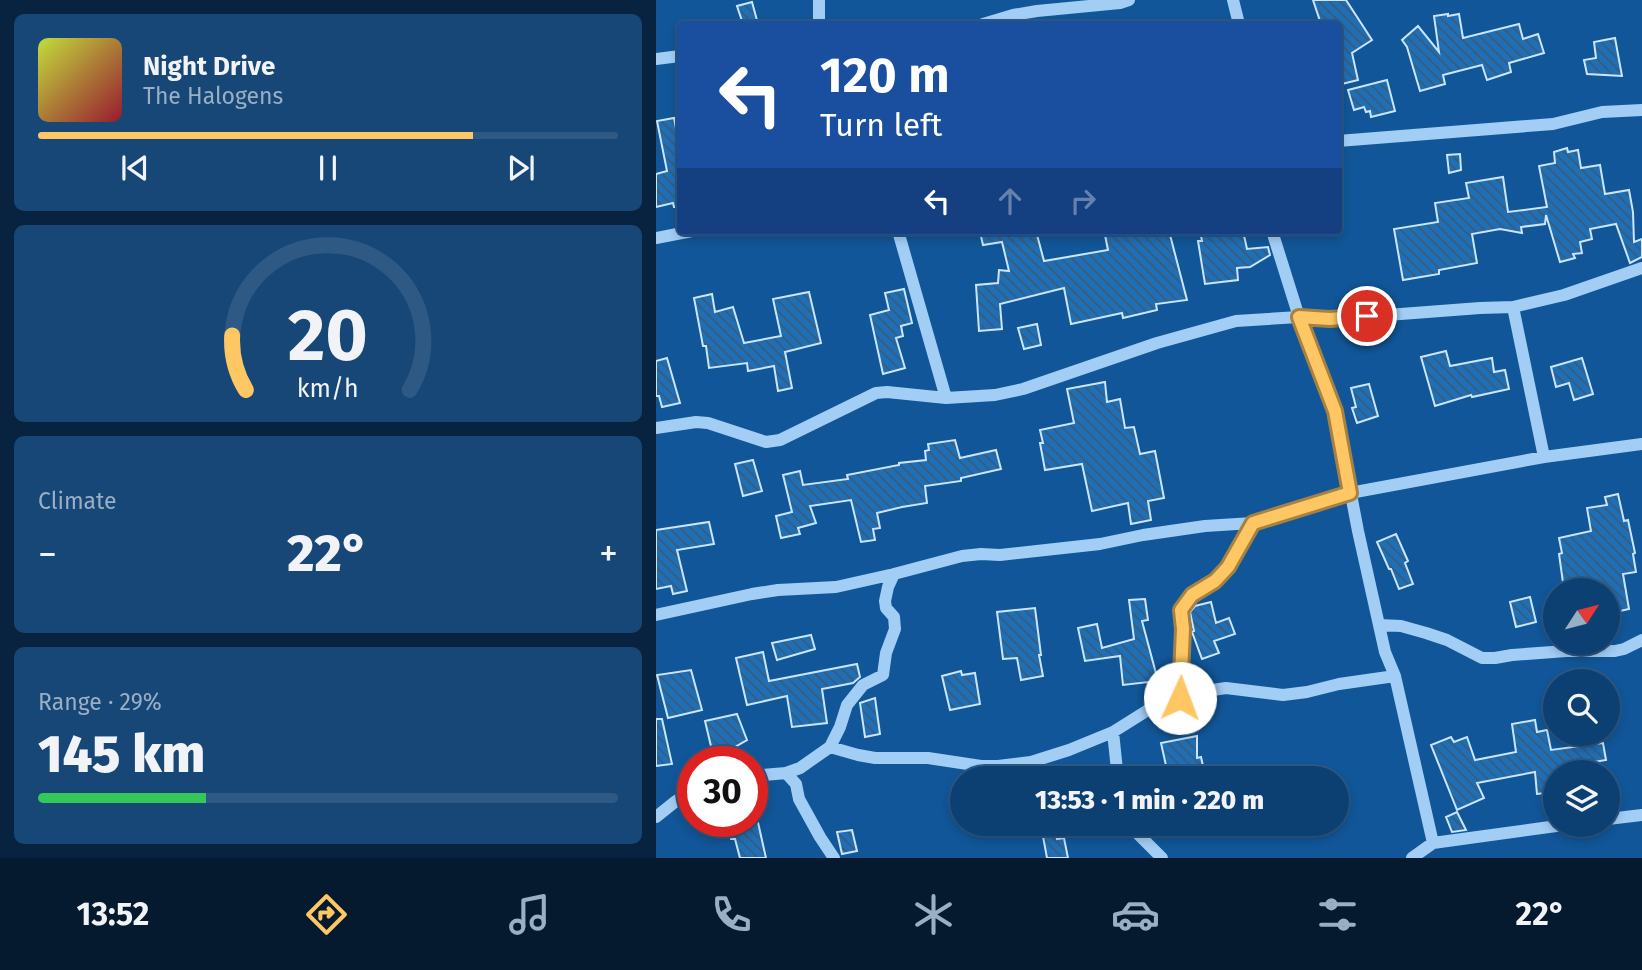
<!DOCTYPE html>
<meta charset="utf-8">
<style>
:root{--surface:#0d4072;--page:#164777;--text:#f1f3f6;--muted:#9aafc4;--line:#2d5984;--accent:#ffc664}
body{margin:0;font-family:"Fira Sans",sans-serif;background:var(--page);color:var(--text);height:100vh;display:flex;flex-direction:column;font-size:26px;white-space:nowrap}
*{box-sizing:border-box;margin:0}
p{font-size:23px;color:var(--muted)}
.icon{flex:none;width:38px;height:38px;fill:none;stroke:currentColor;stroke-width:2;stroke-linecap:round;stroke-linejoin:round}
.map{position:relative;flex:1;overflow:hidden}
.drawer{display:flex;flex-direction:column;gap:14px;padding:14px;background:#07233f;width:656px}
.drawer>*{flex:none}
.guide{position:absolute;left:21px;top:21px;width:665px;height:214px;border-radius:7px;box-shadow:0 4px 10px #0003,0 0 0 2px var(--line);background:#1a4fa0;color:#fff;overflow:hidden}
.needle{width:46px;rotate:54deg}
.buttons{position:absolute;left:887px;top:578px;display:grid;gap:14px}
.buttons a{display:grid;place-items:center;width:77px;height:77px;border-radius:50%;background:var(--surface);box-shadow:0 4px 10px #0003,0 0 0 2px var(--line);font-size:35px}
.speed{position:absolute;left:21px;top:746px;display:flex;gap:14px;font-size:35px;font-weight:700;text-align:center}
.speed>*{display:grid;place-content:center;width:91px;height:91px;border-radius:50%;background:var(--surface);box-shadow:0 4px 10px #0003,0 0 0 2px var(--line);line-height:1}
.speed .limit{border:10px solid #d22;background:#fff;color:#111}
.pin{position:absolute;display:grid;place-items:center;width:60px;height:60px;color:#fff;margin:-30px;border:4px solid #fff;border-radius:50%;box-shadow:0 2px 7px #0007}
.me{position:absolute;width:77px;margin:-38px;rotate:2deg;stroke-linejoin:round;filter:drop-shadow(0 0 5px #0008)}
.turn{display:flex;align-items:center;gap:24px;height:147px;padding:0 28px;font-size:32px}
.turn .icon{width:91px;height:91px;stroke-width:2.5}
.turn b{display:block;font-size:49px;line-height:60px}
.lanes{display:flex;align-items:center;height:66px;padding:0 28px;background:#0003;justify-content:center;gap:35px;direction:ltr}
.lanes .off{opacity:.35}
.big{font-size:52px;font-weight:800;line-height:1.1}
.drawer .tile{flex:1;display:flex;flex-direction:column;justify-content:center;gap:10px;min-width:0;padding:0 24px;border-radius:10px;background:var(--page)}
.drawer .dial{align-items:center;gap:0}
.dial svg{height:182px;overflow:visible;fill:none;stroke:var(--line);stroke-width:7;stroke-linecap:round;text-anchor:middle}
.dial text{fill:var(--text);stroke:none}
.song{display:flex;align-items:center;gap:21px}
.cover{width:84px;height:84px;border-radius:10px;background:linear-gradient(135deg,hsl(70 70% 55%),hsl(350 70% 35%))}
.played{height:7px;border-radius:4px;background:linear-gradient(90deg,var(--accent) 75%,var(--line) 75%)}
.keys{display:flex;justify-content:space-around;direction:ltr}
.heat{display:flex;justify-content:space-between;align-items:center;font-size:38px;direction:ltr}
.charge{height:10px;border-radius:5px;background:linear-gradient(90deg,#34c759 29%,var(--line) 0)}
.trip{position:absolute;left:294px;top:766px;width:399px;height:70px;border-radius:35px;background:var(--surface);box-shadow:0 4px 10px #0003,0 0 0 2px var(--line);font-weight:800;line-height:70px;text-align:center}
.menu{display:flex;height:112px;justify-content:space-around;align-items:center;background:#051a2e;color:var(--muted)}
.menu .icon{width:49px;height:49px}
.menu .on{color:var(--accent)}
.menu b{font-size:32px;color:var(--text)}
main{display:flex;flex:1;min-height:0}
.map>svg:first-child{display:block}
.building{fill:url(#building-back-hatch);stroke:#cae5fe;stroke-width:2}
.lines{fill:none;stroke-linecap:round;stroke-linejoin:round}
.minor{stroke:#a2cdf4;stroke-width:12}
.route-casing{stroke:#a68141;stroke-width:18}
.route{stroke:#ffc664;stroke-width:12}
</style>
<main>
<section class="drawer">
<div class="tile">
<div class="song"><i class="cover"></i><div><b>Night Drive</b><p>The Halogens</p></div></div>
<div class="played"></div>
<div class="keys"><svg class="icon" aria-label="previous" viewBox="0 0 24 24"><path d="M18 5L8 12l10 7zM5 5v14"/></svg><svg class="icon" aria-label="pause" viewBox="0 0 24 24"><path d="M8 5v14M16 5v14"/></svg><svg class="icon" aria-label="next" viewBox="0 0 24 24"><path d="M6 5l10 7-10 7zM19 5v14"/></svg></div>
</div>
<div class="tile dial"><svg viewBox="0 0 100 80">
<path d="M14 69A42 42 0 1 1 86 69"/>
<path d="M14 69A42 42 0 0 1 8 45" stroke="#ffc664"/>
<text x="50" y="56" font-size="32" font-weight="700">20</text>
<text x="50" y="72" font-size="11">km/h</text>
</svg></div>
<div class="tile"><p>Climate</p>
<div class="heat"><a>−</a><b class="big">22°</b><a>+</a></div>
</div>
<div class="tile"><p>Range · 29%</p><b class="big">145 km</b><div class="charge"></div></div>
</section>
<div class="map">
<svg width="986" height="858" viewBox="0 0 986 858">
<defs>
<pattern id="building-back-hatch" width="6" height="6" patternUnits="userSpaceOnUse" patternTransform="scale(1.75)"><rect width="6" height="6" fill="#1f6fb7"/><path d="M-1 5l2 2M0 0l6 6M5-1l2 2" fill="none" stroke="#3a5a77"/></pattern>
</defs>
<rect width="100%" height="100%" fill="#115698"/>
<path class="building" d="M657 0H690L716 40 696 53 702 80 682 85V24H665Z
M96 2 102 24H87L81 6Z
M792 14V16L803 14 807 38 863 24 867 39 882 34 888 53 853 63 855 72 831 80 826 65 787 75 789 84 764 91 751 47 746 40 762 26 783 52 778 16Z
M959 38 966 76 931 74 928 60 940 58 938 42Z
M731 80 739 111 715 117 714 111 710 112 708 107 698 110 692 90Z
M18 118 24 149V207H18L17 203 0 207V174L11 171 1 121Z
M911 148 912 152 922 150 925 168 944 165 949 194 973 190 977 212 978 242 986 239V257L974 263 960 224 934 229 936 239 924 242 926 253 917 254 919 258 904 262 890 215 889 224 865 227 866 233 844 229 816 234 821 263 783 270V274L747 280 738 229 782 222 779 203 813 198 810 183 847 177 852 212 891 207 883 166 899 163 898 152Z
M804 154 805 170 793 173 791 155Z
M332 231H380L388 261 452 250 449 235 472 231H513L531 300 500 304 501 310 467 318 466 313 415 324 408 288 344 304 346 329 323 331 320 285 342 283 343 270 353 271 346 242 327 245 324 232Z
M544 231H587L591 249 612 247 614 255 594 267 581 268 582 280 549 284 542 241H546Z
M248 289 256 323 245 326 247 336 240 338 249 368 227 374 214 315 233 310 229 293Z
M153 292 165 343 129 352 136 388 122 391 118 366 92 371 91 363 53 368 50 346H47L38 298 56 294 59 312 77 307 88 343 125 336 117 299Z
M381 324 385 345 368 349 362 328Z
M790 351 794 366 836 358 838 372 849 370 853 389 816 397 815 395 779 406 765 357Z
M11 358 24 403 6 407 3 396H0V361Z
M926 358 937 394 918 400 913 383 900 387 895 367Z
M449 382 451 402 464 399 469 428 478 427 484 454 499 451 508 498 492 501 495 520 475 524 472 503 436 511 426 464 389 470 384 443H387L384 430 418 423 411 389Z
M713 384 722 416 701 423 696 408 700 407 695 388Z
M299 440 304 458 340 450 345 469 305 478V481L269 486 271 503 246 507 221 513 224 528 217 529 219 540 205 542 195 500 154 506 160 523 142 528 144 534 125 538 120 516 136 512 127 475 144 471 147 485 192 479 191 475 243 465V463L270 460 269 451 273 450 272 444Z
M97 460 106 491 87 496 79 464Z
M962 494 968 521 972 520 979 553 977 554 980 572 967 574 973 609 955 613 952 590H908L903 554 906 553 903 538 935 531 931 508 951 505 949 497Z
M53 522 58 544 21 550 31 591 17 594 15 586 0 589V530Z
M740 534 752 561 749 563 757 584 743 589 735 569H733L721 542Z
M874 597 880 622 860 627 854 602Z
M489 599 492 620 486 621 502 681 467 685 464 656 429 661 422 628 441 624 446 648 478 639 473 600Z
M555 602 560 623 573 618 579 634 558 641 563 653 546 659 536 632 538 631 534 612 539 606Z
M379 608 385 655H383L387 676 365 680 361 658 347 659 341 612Z
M155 635 159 649 121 660 116 643Z
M107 652 113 681 201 664 204 677 197 683 166 689 171 723 136 727 131 696 91 705 80 658Z
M35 670 46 710 12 718 1 675Z
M305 671 306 675 319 673 324 704 294 710 286 676Z
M219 698 224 734 209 737 204 703Z
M81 714 91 740 58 759 49 721Z
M0 719H6L16 764 0 766Z
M879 720 881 732 891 730 895 750 947 743 950 760 914 766V772H900V792L881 794 879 772 821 783 828 798 801 810 775 745 795 737 798 742 811 737 819 760 860 752 856 724Z
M541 736V758L545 757 550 779H513L505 743Z
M801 812 810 830 796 832 790 817Z
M101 818 110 858H84L79 839H75L72 824 96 821V819Z
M399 828 401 839 408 838 412 858H391L386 831Z
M196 830 201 851 186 854 181 832Z"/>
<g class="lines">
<path class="minor" d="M163 0V24
M577 0 583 24
M327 24 357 15 381 11 464 3 473 0
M0 59 24 56
M682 141 897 124 946 112 986 110
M242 231 290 398
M616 231 643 317 679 411 702 531 729 652 739 676 777 843 756 858
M0 238 36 231
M857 307 888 457
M0 428 40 422 52 423 110 442 124 440 220 393 231 392 290 398 339 395 367 389 501 343 580 321 643 317 692 318 824 308 857 307 908 295 986 268
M0 615 96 594 122 590 180 587 238 574 306 556 325 554 344 555 444 544 487 535 549 526 597 523 694 493 888 457 986 444
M723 625 745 626 770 633 791 640 826 658H839L856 655 910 651H959L968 649 986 640
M524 698 527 629 525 610 536 595 559 581 572 567 597 523
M457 732 461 770 463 779
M174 747 184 727 191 705 207 685 227 675 230 653 239 629 238 617 230 608 229 601 232 587 238 574
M130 773 140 784 143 799 164 837 178 858
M96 776 130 773 144 768 174 747 202 755 219 758H272L325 766H342L375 762 413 750 457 732 492 710 511 702 550 691 570 688 627 695 651 692 683 684 739 676
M0 817 20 801 37 790
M952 819 986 815
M477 824 479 831 506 858
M777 843 915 824"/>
</g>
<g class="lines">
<g class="route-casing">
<path id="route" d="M524 698 527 629 525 610 536 595 559 581 572 567 597 523 694 493 679 411 643 317 674 319 711 316"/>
</g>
<use href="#route" class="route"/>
</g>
</svg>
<div class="buttons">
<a><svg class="needle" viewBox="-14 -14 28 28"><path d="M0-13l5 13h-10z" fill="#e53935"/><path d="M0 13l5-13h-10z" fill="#9aafc4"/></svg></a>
<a><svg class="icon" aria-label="search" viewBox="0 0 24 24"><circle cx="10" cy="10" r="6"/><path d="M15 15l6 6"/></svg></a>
<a><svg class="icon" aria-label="layers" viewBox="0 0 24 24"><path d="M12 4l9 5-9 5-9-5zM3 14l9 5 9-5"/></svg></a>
</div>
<div class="speed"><div class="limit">30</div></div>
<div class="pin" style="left:711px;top:316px;background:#d93025"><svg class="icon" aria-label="arrive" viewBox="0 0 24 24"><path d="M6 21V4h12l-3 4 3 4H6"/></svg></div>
<svg class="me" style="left:524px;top:698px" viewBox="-20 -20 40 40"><circle r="19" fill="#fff"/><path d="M0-13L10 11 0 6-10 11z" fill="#ffc664"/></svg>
<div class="trip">13:53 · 1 min · 220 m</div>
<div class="guide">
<div class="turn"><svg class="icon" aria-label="left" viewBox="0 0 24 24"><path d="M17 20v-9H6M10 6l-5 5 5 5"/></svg><div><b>120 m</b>Turn left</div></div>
<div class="lanes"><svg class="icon" aria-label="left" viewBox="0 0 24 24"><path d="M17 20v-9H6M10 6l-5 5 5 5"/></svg><svg class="icon off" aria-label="ahead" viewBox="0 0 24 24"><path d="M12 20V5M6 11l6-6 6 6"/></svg><svg class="icon off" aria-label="right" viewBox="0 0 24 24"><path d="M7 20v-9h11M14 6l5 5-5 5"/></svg></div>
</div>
</div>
</main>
<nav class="menu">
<b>13:52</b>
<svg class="icon on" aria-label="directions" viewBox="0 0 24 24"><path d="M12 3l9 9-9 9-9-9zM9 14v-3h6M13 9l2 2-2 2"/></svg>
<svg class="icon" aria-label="music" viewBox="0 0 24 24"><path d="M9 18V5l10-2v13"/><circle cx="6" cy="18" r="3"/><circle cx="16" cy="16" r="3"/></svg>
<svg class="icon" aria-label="phone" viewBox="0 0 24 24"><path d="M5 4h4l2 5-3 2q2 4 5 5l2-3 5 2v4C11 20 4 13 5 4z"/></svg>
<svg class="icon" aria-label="climate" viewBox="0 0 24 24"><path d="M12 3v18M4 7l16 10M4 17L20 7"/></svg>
<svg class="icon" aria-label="car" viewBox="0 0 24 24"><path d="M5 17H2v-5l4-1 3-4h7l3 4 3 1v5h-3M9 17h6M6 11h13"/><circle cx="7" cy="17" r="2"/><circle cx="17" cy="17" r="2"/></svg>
<svg class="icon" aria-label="filters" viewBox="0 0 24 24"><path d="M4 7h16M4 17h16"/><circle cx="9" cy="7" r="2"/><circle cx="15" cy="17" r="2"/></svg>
<b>22°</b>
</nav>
